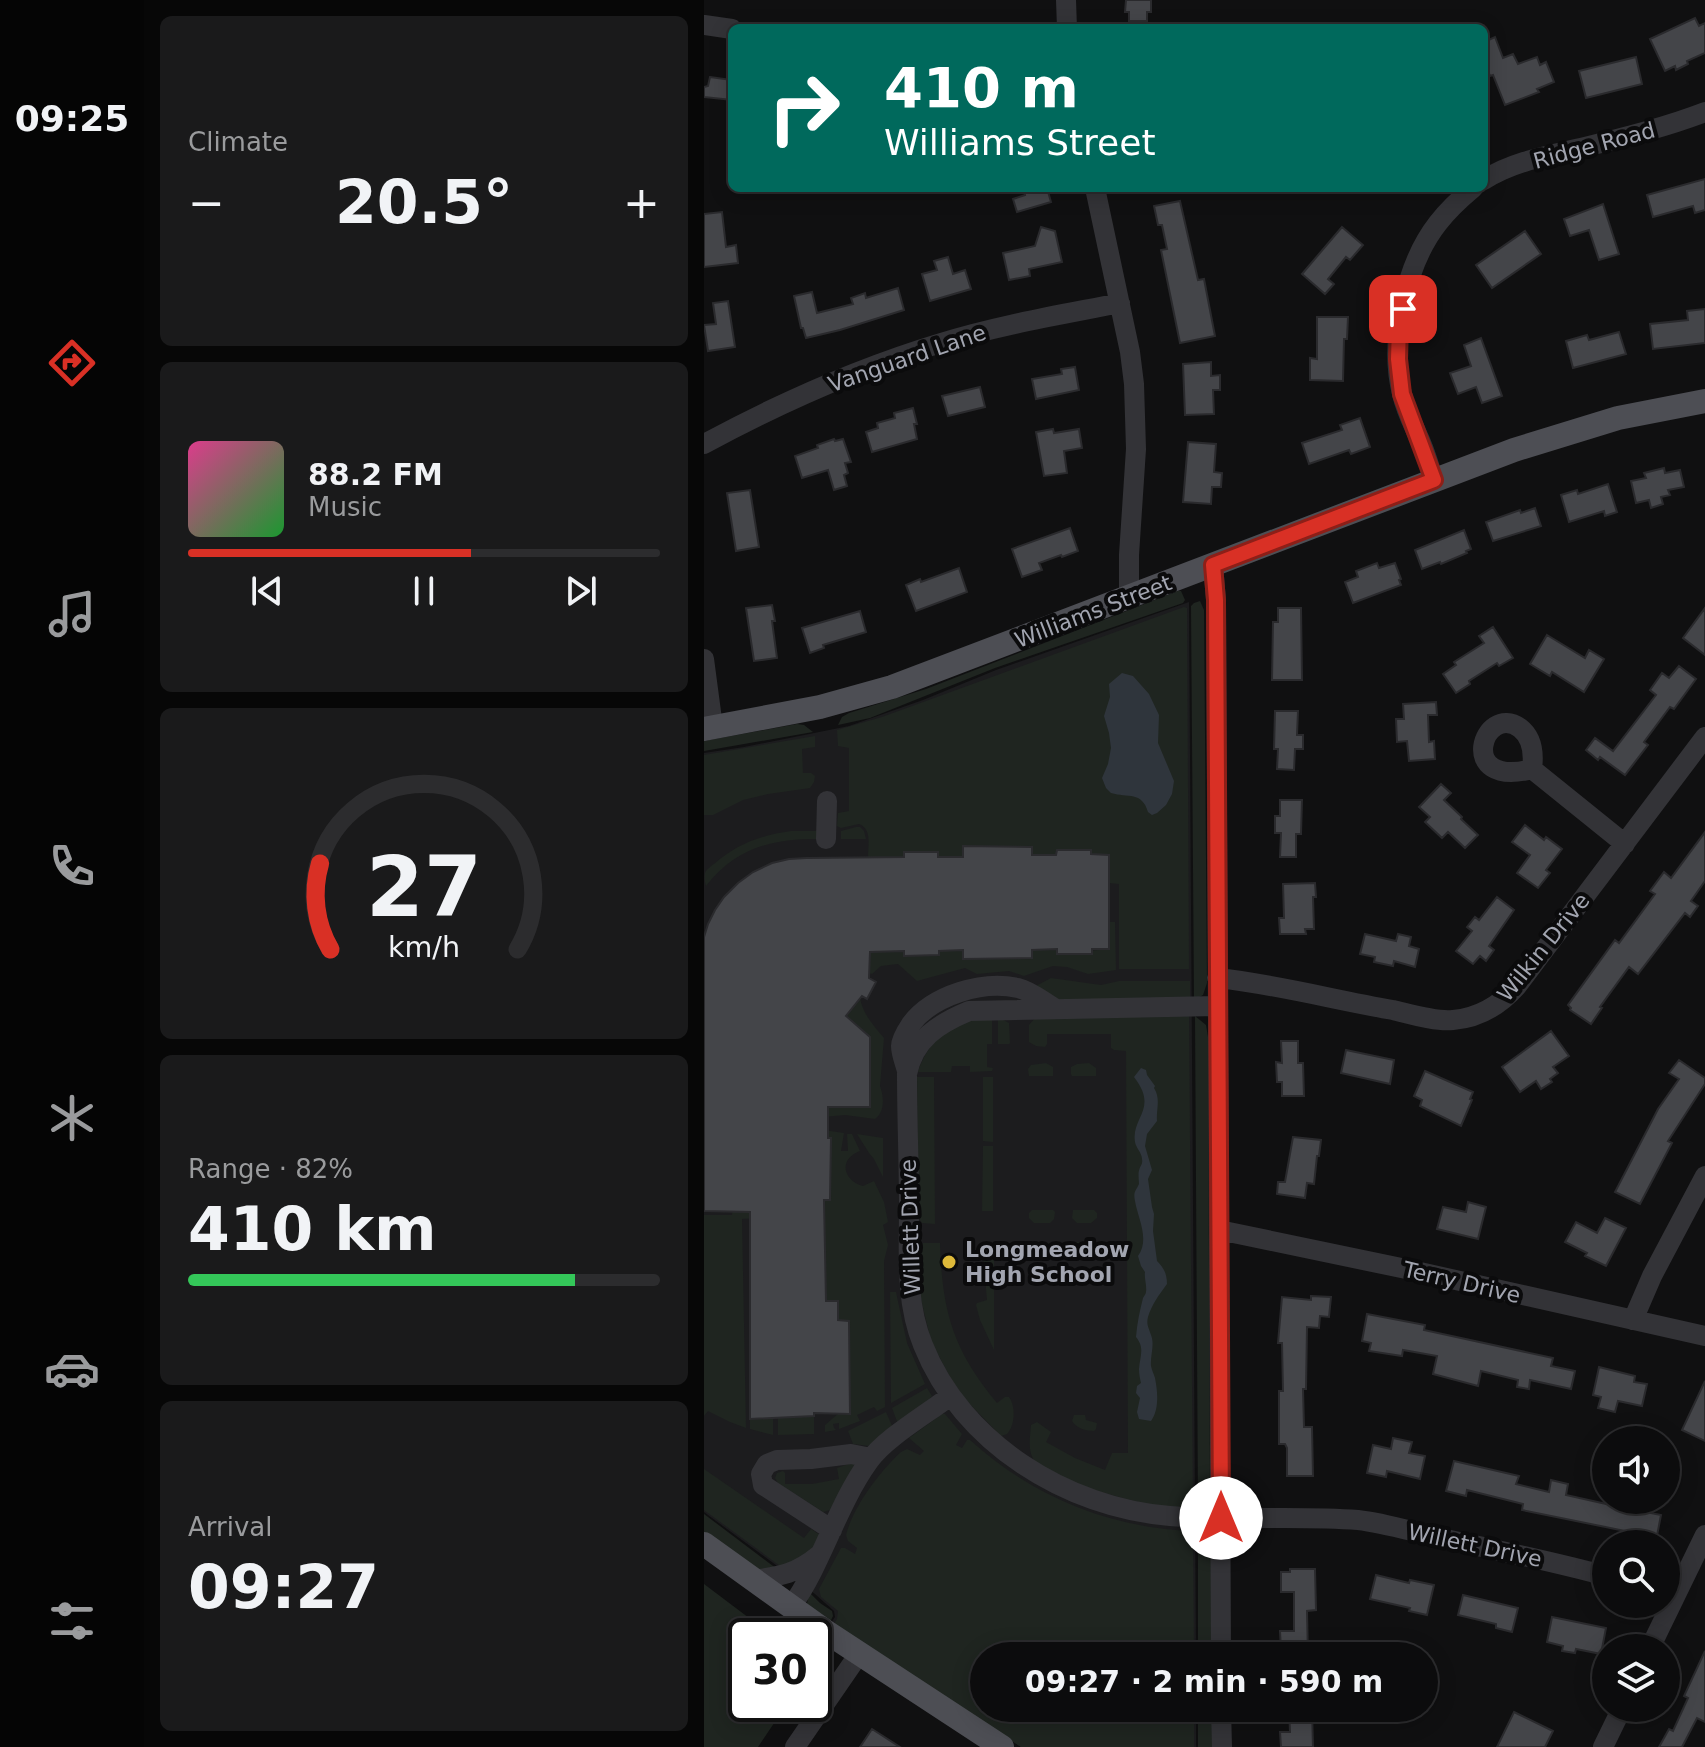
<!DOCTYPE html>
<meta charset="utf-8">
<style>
:root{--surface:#0c0c0d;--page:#1a1a1b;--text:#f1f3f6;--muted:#9a9b9d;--line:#2c2c2e;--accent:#d93025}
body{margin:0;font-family:"DejaVu Sans",sans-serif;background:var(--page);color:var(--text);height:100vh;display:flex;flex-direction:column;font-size:30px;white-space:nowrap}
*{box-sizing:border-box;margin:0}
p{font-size:26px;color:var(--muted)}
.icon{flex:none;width:44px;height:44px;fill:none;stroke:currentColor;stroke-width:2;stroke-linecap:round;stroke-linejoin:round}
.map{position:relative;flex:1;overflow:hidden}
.side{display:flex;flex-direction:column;gap:16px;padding:16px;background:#070707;width:560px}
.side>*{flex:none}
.top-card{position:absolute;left:24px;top:24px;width:760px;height:168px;border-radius:12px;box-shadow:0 4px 20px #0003,0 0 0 2px var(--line);background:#00695c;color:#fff;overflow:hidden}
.fabs{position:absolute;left:888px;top:1426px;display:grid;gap:16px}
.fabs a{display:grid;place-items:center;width:88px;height:88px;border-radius:50%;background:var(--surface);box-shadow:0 4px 20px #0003,0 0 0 2px var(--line);font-size:40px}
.speed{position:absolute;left:24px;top:1618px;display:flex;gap:16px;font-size:40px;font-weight:700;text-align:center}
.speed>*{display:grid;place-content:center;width:104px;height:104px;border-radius:50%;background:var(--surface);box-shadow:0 4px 20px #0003,0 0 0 2px var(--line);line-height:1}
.speed .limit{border:4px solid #111;border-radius:12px;background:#fff;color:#111}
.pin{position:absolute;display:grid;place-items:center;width:68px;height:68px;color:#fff;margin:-34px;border-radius:16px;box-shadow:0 4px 12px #0006}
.me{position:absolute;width:88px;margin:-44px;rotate:0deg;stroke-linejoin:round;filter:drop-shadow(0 0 6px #0008)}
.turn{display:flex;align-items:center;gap:28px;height:168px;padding:0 24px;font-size:36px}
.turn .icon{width:104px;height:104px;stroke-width:2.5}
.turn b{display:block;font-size:56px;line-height:68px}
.big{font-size:60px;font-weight:800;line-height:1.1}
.side .card{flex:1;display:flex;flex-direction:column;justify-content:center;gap:12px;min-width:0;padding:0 28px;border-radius:12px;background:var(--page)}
.side .dial{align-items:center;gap:0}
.dial svg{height:208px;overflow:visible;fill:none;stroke:var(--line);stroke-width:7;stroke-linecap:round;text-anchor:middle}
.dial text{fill:var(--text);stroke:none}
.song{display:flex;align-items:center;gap:24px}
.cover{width:96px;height:96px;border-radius:12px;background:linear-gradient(135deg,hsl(330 70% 55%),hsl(130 70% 35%))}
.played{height:8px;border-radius:4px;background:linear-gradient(90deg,var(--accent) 60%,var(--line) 60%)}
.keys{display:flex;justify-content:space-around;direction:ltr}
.heat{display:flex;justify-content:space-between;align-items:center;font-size:44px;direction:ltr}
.charge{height:12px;border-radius:6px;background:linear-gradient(90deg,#34c759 82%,var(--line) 0)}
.trip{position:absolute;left:266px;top:1642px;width:468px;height:80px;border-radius:40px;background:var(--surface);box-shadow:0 4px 20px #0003,0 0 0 2px var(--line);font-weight:800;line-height:80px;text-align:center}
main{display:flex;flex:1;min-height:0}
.menu{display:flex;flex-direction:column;width:144px;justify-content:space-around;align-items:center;background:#050505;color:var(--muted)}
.menu .icon{width:56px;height:56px}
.menu .selected{color:var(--accent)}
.menu b{font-size:36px;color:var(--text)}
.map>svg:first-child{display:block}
.built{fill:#1c1c1e}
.green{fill:#1f2520}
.water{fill:#2f353c}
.building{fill:#444549;stroke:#2a2a2d;stroke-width:2}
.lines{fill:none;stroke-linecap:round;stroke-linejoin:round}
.minor{stroke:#333337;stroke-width:20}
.major{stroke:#4d4e54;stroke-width:24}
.route-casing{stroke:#8d1f18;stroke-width:20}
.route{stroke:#d93025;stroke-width:14}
.poi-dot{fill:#deb93a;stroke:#0b0b0c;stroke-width:3}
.labels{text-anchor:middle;stroke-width:8;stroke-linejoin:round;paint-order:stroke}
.street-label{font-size:22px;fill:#a2a5b0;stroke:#0b0b0c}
.poi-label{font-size:22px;font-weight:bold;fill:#a2a5b0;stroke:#0b0b0c;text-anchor:start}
</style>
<main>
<nav class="menu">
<b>09:25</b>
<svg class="icon selected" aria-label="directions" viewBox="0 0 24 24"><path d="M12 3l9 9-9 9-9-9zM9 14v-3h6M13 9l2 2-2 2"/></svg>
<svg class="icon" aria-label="music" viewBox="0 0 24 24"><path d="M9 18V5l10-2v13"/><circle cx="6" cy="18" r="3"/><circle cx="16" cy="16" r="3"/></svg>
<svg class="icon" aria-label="phone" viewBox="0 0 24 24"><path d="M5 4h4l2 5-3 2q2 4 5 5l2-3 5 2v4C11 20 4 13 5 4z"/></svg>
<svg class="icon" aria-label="climate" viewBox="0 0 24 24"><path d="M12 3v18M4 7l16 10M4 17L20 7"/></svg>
<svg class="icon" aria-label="car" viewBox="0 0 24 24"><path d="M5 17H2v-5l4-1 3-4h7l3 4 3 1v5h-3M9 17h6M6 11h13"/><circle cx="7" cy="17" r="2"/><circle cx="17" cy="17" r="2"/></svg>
<svg class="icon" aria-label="filters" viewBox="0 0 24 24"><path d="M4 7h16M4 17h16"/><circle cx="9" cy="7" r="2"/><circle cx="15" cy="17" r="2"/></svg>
</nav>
<section class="side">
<div class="card"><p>Climate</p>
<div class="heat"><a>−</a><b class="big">20.5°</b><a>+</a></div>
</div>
<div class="card">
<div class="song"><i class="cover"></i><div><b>88.2 FM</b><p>Music</p></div></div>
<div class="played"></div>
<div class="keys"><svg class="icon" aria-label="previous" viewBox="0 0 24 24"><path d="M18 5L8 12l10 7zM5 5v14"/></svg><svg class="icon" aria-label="pause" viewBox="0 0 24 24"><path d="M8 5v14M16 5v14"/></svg><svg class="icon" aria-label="next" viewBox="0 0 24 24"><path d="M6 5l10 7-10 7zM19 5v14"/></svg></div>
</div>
<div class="card dial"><svg viewBox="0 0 100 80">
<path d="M14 69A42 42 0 1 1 86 69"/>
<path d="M14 69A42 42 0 0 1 10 36" stroke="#d93025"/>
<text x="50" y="56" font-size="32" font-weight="700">27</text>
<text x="50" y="72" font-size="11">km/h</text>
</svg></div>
<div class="card"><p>Range · 82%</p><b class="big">410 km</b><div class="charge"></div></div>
<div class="card"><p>Arrival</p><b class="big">09:27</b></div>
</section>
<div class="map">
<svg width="1001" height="1747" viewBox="0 0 1001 1747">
<rect width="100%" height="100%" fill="#101011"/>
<path class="built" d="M485 602 492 1656H280V1708H492V1747H317L127 1623 131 1617 130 1611 111 1594 0 1512V753L40 747 145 726 219 700 292 670Z"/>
<path class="green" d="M474 591H477L481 600 479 603 291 668 166 718 134 725 138 717 145 713 222 689Z
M496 601 500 610 503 983 499 995 490 1000 487 606 490 603Z
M480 607 483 608 485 969H415V884L405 883 404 855 387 854V851L353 850 352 855H328L327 847 260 846 259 857H234V852H201L200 857H164C164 844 168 829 155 824L137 828 133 826 134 813 145 811V748L134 746 133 730 178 717Z
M93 724 100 725 109 732 0 751V741Z
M111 736V747L98 749 99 773H107L111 776 110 782 106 788 64 794 39 800 9 815H0V755Z
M152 827H156L160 831 162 839H137V831Z
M87 831H113V839C67 839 32 848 2 886 1 882 0 878 1 873 2 870 7 866 10 864 33 844 57 835 87 831Z
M405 922H411L412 970 384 974 363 967 349 966 320 976 305 971 273 974 261 968 213 981 194 964 177 966 168 974 165 973 167 952 259 950 260 959 328 958V950L353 949V954L405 949Z
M347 978 397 985 415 981H486V1000L356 1001 328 988Z
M156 998C159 1014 169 1025 180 1038L176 1086C180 1097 181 1112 171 1119L141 1115 119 1117V1107L141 1016Z
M485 1016 489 1509 448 1506 379 1487 332 1463C323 1452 326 1439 327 1425L333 1422 347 1432 342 1442 371 1458 401 1470 408 1453H424L422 1051 410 1050 407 1048V1034H343V1044L341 1047 332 1046 325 1042V1025L331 1018Z
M491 1016 502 1025 504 1037 506 1495 500 1505 494 1509Z
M288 1017V1044H283V1067L289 1068 288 1071 266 1072V1066H248L247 1072H214C221 1050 234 1033 256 1023 265 1018 278 1018 288 1017Z
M294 1017 305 1023 306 1043 305 1044H294Z
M342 1063 349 1067V1076H325L324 1069 327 1065Z
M385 1063 392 1068V1076H368L367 1074V1067L373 1064Z
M213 1077H230L231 1224 218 1223 214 1217Z
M279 1077H289V1142L279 1141Z
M120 1130 140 1133 137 1151H144L143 1134H148L156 1151C134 1159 139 1181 159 1186L170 1181 180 1202 184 1222 179 1225 184 1245 180 1261 181 1407 173 1411 170 1407 153 1415 156 1421 135 1429V1423L129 1424 130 1428 132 1430 121 1432V1425L135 1413H145V1321L134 1320V1301H122L120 1200H126L127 1138H119Z
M153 1134 179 1138V1177L170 1159 165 1153Z
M279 1146H289V1211H278Z
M29 1208H53V1218L38 1219 42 1428 26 1422 4 1411 0 1416V1215H28Z
M328 1210H349L351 1212 350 1219 346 1223H330L325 1218V1213Z
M369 1210H390L393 1213V1218L387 1223H373L368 1218Z
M373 1242H386L391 1245 393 1253 392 1255H370L367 1254 368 1248Z
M219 1243H236C238 1311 249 1350 293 1403L301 1397H305C312 1406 311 1426 303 1434L297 1436 253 1391 227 1341 215 1291 214 1249Z
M330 1243H346L349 1246 350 1254 349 1255H327L325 1254 327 1245Z
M279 1255 290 1256V1350L276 1320 272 1305 273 1303 283 1300Z
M186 1292H192L203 1343 221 1384 187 1403Z
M223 1388 228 1396 225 1400 194 1424 188 1408Z
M182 1412 189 1428 165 1446 149 1444 144 1431Z
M238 1414H241L258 1434 252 1445 258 1448 263 1440H266C329 1497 405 1528 489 1531L490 1656H280V1708H490V1747H317L130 1624 133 1619 134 1611 117 1597 115 1589 137 1548H141L151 1554 153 1548 144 1541 142 1535C149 1507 176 1471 197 1452L203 1449 216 1455 220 1451 205 1438Z
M370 1415H381L382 1420 393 1423 392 1429 390 1431C382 1431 372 1428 368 1421Z
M110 1416V1434L74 1435V1418Z
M69 1418V1435L46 1429V1419Z
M147 1463 151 1465 126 1510 119 1512 74 1483 71 1478 73 1473 79 1471 81 1473V1484H108L135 1479 133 1468Z
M0 1469 100 1538 107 1529 116 1535 111 1550 83 1571 0 1510Z
M0 1514 77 1572 57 1571 41 1561 0 1532Z
M494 1527 502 1531 509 1545V1656H494Z
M0 1584 69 1636H42V1704H83L54 1747H0Z
M105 1592 116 1603 128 1611 129 1616 126 1622 103 1604Z
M494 1708H509V1747H494Z"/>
<path class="water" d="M418 673 429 676 445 694 455 715 454 743 470 781 468 794 462 805 453 813 448 815 444 812C438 791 424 798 407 793L402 788 398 778 404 764 407 748 405 733 400 716 406 697 405 684Z
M437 1068 442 1070 443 1075 451 1086 450 1088C457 1099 452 1109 453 1121L443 1134 441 1146 448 1170 444 1179 448 1207 450 1214 449 1231 453 1261C460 1268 463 1274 463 1284 455 1295 448 1304 444 1317 442 1325 445 1328 447 1335 451 1345 446 1356 447 1366 448 1371 450 1374 451 1378 454 1393 455 1410 447 1421L435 1419 433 1412 436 1398 432 1393 433 1386 437 1383C436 1379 435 1374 435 1369 436 1356 441 1348 432 1337 433 1323 436 1310 439 1298 440 1296 442 1294 442 1292 443 1285 440 1278 441 1272L437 1266 434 1256C446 1239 434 1219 431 1201 429 1191 432 1191 435 1184 435 1183 434 1172 435 1171 436 1165 439 1165 438 1159 438 1153 432 1148 431 1142 427 1117 455 1109 430 1077Z"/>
<path class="building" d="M422 0H447V12H443V21H425V12H421Z
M991 18 995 26 1001 23V53L983 61 984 64 972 70 971 66 961 71 946 39Z
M791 37 799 58 809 54 814 64 833 57 836 65 842 62 850 82 833 89 835 92 801 105 789 75 786 76 780 62V42Z
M932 57 938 84 882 98 875 71Z
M6 77 28 80V100L0 97V87L4 86Z
M1001 179V210L991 213 989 206 949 217 943 195Z
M322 188H343L347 202 313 212 309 199 321 195 320 190H322Z
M476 201 494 280 500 279 511 336 476 343 457 250 463 249 458 225H454L450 206Z
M899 204 915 254 895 260 885 230 866 236 860 219Z
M18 212 22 247 32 245 34 263 0 267V214Z
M337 227 351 231 358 262 325 269 326 276 305 280 299 253 331 246Z
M638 227 659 245 646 260 642 257 624 279 630 284 621 294 598 274Z
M821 231 837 254 788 288 772 265Z
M244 257 249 274 261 270 267 289 226 301 218 274 233 270 230 261Z
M194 288 200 310 136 330 102 338 99 328H97L90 296 108 292 113 313 149 304 147 298 161 293 162 298Z
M24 301 31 347 4 351 0 325 12 324 9 303Z
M1001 309V343L949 349 946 324 984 320 983 311Z
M613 317H644L643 339H640L639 381 606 380V358L613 359Z
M915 332 922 354 869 368 862 341 883 335 885 340Z
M777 338 798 396 778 403 772 387 754 394 746 373 767 366 760 345Z
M507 362V376L516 375V390H509L510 414 481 415 479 364Z
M371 367 375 390 332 399 328 379 358 374 357 369Z
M276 387 281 407 244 416 238 396Z
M209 408 213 424H210L213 439 168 452 162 432 174 428 173 423 191 418 190 413Z
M656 418 666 447 647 454 645 450 605 464 598 443 638 430 636 425Z
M349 429 350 433 375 429 378 448 360 451 363 473 340 476 332 432Z
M130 439 131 441 139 439 147 462 141 463 144 473 140 475 143 486 130 490 124 470 98 478 91 456 114 448 113 445Z
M484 442 512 444 510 472 518 473 517 487H508L507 504 479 502Z
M960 468 961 473 976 470 980 487 964 490 966 495 957 497 959 504 947 508 945 500 932 503 927 481 942 478 940 473Z
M904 484 913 512 901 516 900 511 865 522 857 495 873 490 874 494Z
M46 490 55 547 32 551 23 493Z
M831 508 837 526 789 541 782 522 816 510 817 513Z
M366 528 374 551 358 557 357 555 335 563 338 570 318 577 308 549Z
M760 530 767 549 762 551 763 553 737 564 736 562 718 569 711 550Z
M673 563 675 568 691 563 697 579 695 580 697 585 649 603 641 582 654 577 652 571Z
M255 568 263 592 212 611 202 585 216 579 217 582Z
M68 605 71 621H68L73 658 50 661 42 608Z
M574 608H597L598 680H568L569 622H574Z
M1001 608V655L979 638Z
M156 611 162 632 119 645 120 648 106 653 98 628Z
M789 627 809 658 795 666 793 663 765 681 766 684 752 693 739 674 752 665 750 662 780 643 775 636Z
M843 635 881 658 885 650 900 659 880 692 848 672 846 676 826 664Z
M975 666 992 679 970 709 966 707 940 742 944 745 921 775 896 757 894 760 882 750 891 738 909 751 952 695 946 690 958 673 965 678Z
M732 702 733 715H724L725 742 730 741 731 759 705 761 703 741 693 742 692 719H700L699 704Z
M571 711H594L593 735H599V749H591L590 770 573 769 574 749H570Z
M737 784 747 793 740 800 758 817 757 819 774 835 761 848 744 832 738 838 721 822 726 817 715 807Z
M576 800H598L597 834H592V857H576L577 833H571V816H576Z
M821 825 840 840 842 837 858 849 842 870 846 873 834 888 813 873 826 855 808 842Z
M1001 832V881L987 901 994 906 986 917 981 913 934 974 925 967 896 1007 898 1008 887 1024 866 1010 867 1008 864 1005 911 940 915 943 951 894 946 891 960 872 967 878Z
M259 846 328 847V855H352L353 850H387V854L405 855V949H388V954H353V949L328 950V958L259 959V950L235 951V955L200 956V951L166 952 165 978 172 982 163 999 158 996 142 1016 166 1037V1107H124V1138H127L126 1200H120L122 1301H134V1320L145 1321 146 1414 110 1413V1416L46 1419V1212L0 1211V937L4 924 11 910 20 897 34 883 49 872 68 863 85 859 102 858 200 857V852H234V857H259Z
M611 883 612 897H609L610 929H601L602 934H576L575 918H580L579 884Z
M793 897 810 910 785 946 790 950 782 961 776 956 769 964 752 951 768 931 763 927 771 917 775 920Z
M661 934 692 941 694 934 707 937 705 946 715 949 711 967 690 961 689 966 670 962 671 957 656 954Z
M847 1031 865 1056 849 1067 854 1073 846 1079 848 1082 837 1089 832 1081 816 1092 798 1067Z
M577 1041H594V1063H599L600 1096H578V1082H573L572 1062 578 1063Z
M642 1050 690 1060 686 1084 637 1073Z
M975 1060 1001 1078V1084L964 1141 968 1143 936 1204 911 1192 954 1109 975 1079 965 1073Z
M721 1071 769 1092 766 1099 768 1100 757 1126 716 1106 718 1100 710 1096Z
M589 1137 617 1140 615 1156H613L610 1184 603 1183 601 1198 573 1194 574 1182H581Z
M764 1202 782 1207 774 1239 733 1229 739 1207 762 1212Z
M901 1218 922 1228 902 1266 881 1256 883 1253 861 1242 872 1222 893 1233Z
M607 1296 627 1297 625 1317 616 1316 615 1328 603 1327 602 1389H599L600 1427H608L609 1476H583V1448L581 1444H575V1391H579L578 1343H574L578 1297 607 1300Z
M663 1314 721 1325 720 1330 849 1358 847 1366 871 1371 867 1389 826 1380 825 1389 813 1387 814 1380 777 1371 774 1386 729 1374 733 1356 699 1350 698 1356 665 1351 667 1343 658 1341Z
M895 1367 931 1376 930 1382 943 1384 938 1406 914 1401 911 1412 894 1408 897 1397 889 1395Z
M1001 1381V1441L978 1430Z
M689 1438 708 1442 705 1453 721 1456 716 1479 683 1471 682 1477 663 1473 669 1445 687 1449Z
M750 1461 815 1476 812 1484 845 1492 847 1480 864 1484 862 1495 907 1505 908 1503 921 1506V1503L933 1506 932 1510 957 1515 952 1541 926 1535V1532L818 1510 819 1504 763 1490 762 1496 742 1491Z
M586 1569H611L612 1610 603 1611 604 1656H581V1651H577L576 1631H590V1592H577V1572H586Z
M672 1575 705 1583 706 1580 730 1585 723 1615 705 1611 706 1608 666 1599Z
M759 1595 814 1608 808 1632 792 1628V1624L754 1615Z
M848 1617 902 1628 897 1654 872 1649 871 1653 858 1651 859 1646 843 1642Z
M1001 1651V1722L993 1718 978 1747H955L965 1729 969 1731 984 1698 980 1696Z
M585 1708H608L609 1747H577L576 1732H586Z
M810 1712 849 1731 841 1747H793Z
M168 1729 196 1747H156Z"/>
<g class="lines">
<path class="minor" d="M362 0 363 28
M0 25 28 29
M780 180C809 161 847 155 881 147 921 137 962 127 1001 112
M391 188 426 352 430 384 432 449 425 555V597
M0 444C76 403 154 368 237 343 295 325 356 315 416 303
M730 480C726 469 723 457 718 445 711 428 702 412 698 394 685 342 701 265 734 223 744 210 757 198 769 188
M509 565 512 600 517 1656
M0 659 9 727
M828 769C751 789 779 702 816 728 829 738 830 754 828 769L921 844
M122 839 123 801
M513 978C572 984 630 1000 689 1010 706 1014 732 1022 749 1020 775 1018 796 1005 813 986L1001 737
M513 1006 265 1011C234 1024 210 1039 203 1074 203 1119 205 1163 205 1208 205 1254 201 1301 219 1345 258 1443 363 1508 466 1516 528 1521 591 1515 654 1520 681 1523 709 1532 737 1538 792 1550 847 1561 902 1576
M203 1071C201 1063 197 1054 197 1046 197 1039 203 1030 207 1024 229 995 279 980 314 988 327 991 340 1002 352 1009
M515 1230 707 1270 1001 1336
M929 1320 948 1276 1001 1176
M128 1530 59 1485 57 1474 63 1464 73 1460 107 1459 147 1454 167 1458
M49 1580C77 1576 92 1574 115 1555
M87 1607C119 1562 132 1507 165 1461 181 1438 223 1414 246 1396
M946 1648 1001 1535
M517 1708 518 1747
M91 1747 155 1654
M899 1747 918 1708"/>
<path class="major" d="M0 729 116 707 188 687 810 450 914 418 1001 401
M0 1544 121 1631 298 1747"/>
</g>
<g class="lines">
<g class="route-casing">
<path id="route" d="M517 1518 512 600 509 565 730 480 698 394 694 359 695 326 699 309"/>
</g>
<use href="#route" class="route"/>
</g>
<circle class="poi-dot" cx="245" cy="1262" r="8"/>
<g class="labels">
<g class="street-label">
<text transform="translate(890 145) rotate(-15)" y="8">Ridge Road</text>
<text transform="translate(203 358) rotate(-19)" y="8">Vanguard Lane</text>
<text transform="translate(389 611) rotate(-21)" y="8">Williams Street</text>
<text transform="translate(839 947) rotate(-51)" y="8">Wilkin Drive</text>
<text transform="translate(206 1227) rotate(-92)" y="8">Willett Drive</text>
<text transform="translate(758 1282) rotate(13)" y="8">Terry Drive</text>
<text transform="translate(771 1545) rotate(12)" y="8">Willett Drive</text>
</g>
<g class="poi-label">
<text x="261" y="1257">Longmeadow<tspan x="261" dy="25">High School</tspan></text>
</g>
</g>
</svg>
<div class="fabs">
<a><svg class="icon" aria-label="sound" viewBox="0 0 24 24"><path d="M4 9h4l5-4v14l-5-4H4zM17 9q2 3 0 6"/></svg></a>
<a><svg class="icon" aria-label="search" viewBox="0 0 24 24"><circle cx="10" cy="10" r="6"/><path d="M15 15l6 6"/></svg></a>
<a><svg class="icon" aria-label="layers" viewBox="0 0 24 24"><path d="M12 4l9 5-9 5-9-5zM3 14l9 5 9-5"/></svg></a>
</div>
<div class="speed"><div class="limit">30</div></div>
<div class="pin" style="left:699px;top:309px;background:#d93025"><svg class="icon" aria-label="arrive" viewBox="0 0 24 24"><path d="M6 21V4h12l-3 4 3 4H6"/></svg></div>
<svg class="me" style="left:517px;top:1518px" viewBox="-20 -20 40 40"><circle r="19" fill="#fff"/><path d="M0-13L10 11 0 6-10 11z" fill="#d93025"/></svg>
<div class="trip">09:27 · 2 min · 590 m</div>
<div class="top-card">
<div class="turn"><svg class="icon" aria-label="right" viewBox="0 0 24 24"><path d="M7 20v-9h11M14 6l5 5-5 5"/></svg><div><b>410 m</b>Williams Street</div></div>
</div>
</div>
</main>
